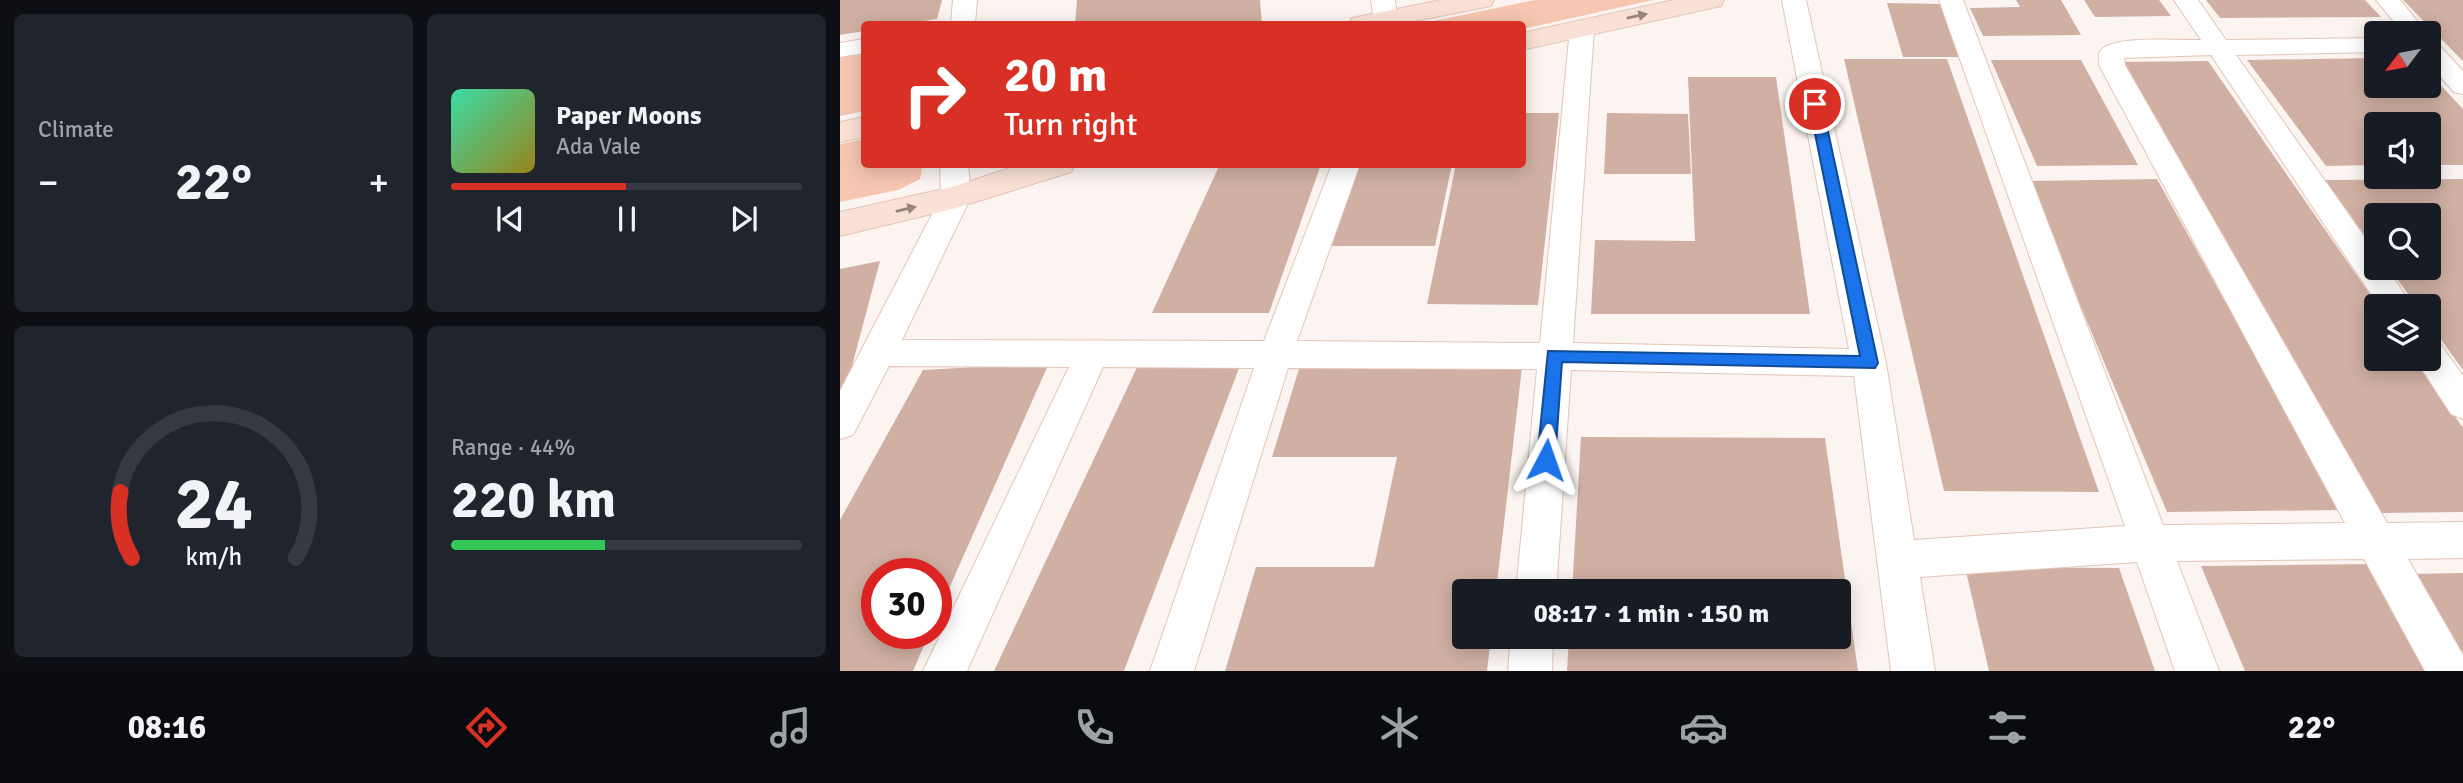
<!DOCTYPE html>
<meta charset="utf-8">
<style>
:root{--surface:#171b24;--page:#20242c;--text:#f1f3f6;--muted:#9ea1a6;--line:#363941;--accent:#d93025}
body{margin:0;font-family:Signika,sans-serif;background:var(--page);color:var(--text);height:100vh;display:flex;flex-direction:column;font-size:26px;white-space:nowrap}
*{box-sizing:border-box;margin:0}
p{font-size:23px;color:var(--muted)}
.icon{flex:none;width:38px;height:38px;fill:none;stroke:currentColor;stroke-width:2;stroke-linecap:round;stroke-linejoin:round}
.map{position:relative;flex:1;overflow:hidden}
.sheet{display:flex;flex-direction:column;gap:14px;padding:14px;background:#0d0f14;width:840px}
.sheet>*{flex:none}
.banner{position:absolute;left:21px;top:21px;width:665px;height:147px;border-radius:7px;box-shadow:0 4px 18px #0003;background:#d93025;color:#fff;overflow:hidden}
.needle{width:46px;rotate:238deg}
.fabs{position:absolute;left:1524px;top:21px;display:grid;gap:14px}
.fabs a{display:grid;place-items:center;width:77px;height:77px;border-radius:7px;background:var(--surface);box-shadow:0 4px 18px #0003;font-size:35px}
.speed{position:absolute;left:21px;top:558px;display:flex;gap:14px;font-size:35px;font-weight:700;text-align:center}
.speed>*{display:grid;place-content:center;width:91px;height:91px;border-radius:50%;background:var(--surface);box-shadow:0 4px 18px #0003;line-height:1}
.speed .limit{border:10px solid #d22;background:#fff;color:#111}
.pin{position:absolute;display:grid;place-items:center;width:60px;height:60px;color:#fff;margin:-30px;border:4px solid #fff;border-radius:50%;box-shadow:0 2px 7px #0007}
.me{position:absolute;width:77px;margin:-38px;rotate:4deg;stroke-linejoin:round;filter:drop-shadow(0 0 5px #0008)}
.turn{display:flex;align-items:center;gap:24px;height:147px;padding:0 28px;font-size:32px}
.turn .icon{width:91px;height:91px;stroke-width:2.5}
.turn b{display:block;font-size:49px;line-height:60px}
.big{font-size:52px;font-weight:800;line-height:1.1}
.sheet .widget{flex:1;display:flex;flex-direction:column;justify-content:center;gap:10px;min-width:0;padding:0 24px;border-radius:10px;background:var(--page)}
.sheet .dial{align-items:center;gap:0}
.dial svg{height:182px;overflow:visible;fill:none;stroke:var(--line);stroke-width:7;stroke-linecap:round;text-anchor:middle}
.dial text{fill:var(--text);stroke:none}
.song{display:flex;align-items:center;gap:21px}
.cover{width:84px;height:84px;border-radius:10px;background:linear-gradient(135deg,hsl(160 70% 55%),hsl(50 70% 35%))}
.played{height:7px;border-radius:4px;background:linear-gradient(90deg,var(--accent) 50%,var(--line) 50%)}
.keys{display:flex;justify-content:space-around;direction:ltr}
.heat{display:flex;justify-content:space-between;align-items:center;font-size:38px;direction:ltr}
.charge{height:10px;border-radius:5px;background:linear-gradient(90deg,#34c759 44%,var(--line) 0)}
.sheet .tiles{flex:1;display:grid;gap:14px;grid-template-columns:repeat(2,1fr)}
.trip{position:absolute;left:612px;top:579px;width:399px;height:70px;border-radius:7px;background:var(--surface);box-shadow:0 4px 18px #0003;font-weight:800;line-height:70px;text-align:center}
.menu{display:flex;height:112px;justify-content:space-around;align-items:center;background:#090b0e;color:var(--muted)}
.menu .icon{width:49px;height:49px}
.menu .selected{color:var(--accent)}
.menu b{font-size:32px;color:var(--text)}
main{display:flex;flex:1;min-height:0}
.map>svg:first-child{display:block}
.green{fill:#f7c6b1}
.building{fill:#d0b0a3}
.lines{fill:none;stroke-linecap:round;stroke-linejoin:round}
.street-casing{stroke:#e4c4b6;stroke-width:2}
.secondary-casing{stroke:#e4c4b6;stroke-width:2}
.street{fill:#fff;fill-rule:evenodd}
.secondary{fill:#fae1d6;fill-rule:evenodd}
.oneway{fill:#97847c}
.route{fill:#1a73e8;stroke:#114b97;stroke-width:2}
</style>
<main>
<section class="sheet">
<div class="tiles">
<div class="widget"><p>Climate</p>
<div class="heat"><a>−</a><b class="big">22°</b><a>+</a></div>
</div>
<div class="widget">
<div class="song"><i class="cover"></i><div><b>Paper Moons</b><p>Ada Vale</p></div></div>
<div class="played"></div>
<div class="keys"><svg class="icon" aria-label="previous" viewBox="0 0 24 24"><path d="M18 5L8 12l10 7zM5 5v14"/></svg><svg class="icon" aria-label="pause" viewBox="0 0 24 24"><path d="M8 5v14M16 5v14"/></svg><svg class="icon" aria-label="next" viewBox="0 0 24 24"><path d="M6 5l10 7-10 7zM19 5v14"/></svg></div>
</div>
<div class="widget dial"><svg viewBox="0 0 100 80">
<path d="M14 69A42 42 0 1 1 86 69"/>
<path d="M14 69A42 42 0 0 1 9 40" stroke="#d93025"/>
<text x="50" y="56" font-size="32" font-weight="700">24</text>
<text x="50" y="72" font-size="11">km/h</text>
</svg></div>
<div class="widget"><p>Range · 44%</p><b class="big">220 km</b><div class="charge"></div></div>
</div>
</section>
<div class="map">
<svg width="1623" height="671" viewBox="0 0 1623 671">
<rect width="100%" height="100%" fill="#fbf4f1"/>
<path class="green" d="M695 0H813L683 29 682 24H579Z
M24 54V111L0 116V58Z
M24 139V164L83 165 80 179 58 190 0 202V144Z"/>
<path class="building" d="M0 0H102L97 19 64 24H24V31L0 35Z
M237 0H420L422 24H235Z
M1176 0H1221L1241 35 1143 36 1130 8 1180 7Z
M1244 0H1319L1331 16 1255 17Z
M1366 0H1525L1541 17 1380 18Z
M1563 0H1623V61L1612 50Z
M1047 3 1101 4 1121 57H1063Z
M1536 58V86H1589V73L1623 109V165H1589V124H1536V165L1486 166 1407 60Z
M1004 59H1107L1259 492 1104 491Z
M1151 60H1241L1298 165 1197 166Z
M1368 61 1538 306 1536 359H1575L1623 428V512L1541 513 1277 62Z
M848 77H936L970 314H751L755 240 855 241Z
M682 113H719L698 305 587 304 616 164H682Z
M767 113 848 114 851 174H764Z
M380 164H481L429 313H312Z
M512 164H612L595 246H486Z
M1317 179 1501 510 1327 512 1188 181Z
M1623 179V370L1589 323V306H1577L1549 268H1589V215H1536V251L1485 180Z
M40 261 1 407H0V269Z
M462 359H683L656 592H625V637H651L647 671H385L416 567H534L557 457H432Z
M300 361 401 363 284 671H154Z
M209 363 96 618V574H37V634H89L73 671H0V520L83 370Z
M741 437 985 438 1018 671H727L729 637H999V592H732Z
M1532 564 1592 671H1405L1361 566Z
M1125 567 1279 568 1315 671H1149Z
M1623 573V664L1571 574Z"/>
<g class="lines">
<g class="street-casing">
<path id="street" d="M113 0H137L135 24H111Z
M531 0H555L558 24H534Z
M942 0H966L1046 363 1074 540 1285 526 1099 0H1123L1323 525 1505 523 1259 65C1259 59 1257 53 1262 49 1279 35 1339 41 1361 40L1334 0H1358L1386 40 1536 38V52L1396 55 1536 253V268H1547L1572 306H1539L1371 55 1284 58 1285 65 1547 523 1623 522V558L1568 559 1623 655V671H1585L1524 559 1337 561 1379 671H1335L1297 562 1080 577 1095 671H1051L1014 376 731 370 716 592H676L697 369 448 368 354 671H310L414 368 263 367 127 671H83L229 367 49 366 13 435 0 439V391L101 197 100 164H128L131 197 62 340 424 341 492 164H520L457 341 700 343 730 28 733 23 742 21 751 23 754 28 733 343 1009 349Z
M1536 0H1560L1587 33H1563Z
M24 39V53L0 57V43Z
M1589 42 1598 44 1623 71V94L1614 92 1589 64Z
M1589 341 1601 345 1623 376V419L1611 414 1575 359H1589Z
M671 637H713L712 671H668Z"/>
</g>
<g class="secondary-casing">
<path id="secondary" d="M601 0H654L651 6 560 24H508L512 18Z
M834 0H884L881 6 682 50V33Z
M24 117V137L0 142V122Z
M182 164H235L231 172 116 208 0 236V212L112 187Z"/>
</g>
<use href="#street" class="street"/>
<use href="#secondary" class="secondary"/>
</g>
<defs><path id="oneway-solid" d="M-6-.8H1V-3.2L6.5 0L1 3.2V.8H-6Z" transform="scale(1.75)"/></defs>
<g class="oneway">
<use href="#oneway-solid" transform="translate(797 16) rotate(-12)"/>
<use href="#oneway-solid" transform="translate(66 209) rotate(-13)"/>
</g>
<path class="route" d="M975 100 982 104 1038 363 1035 368 722 362 715 460 712 466 706 468 700 466 697 460 708 351 1020 356 969 104Z"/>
</svg>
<div class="fabs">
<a><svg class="needle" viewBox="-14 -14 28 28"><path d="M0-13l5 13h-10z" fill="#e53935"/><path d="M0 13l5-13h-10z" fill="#9ea1a6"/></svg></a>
<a><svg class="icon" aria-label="sound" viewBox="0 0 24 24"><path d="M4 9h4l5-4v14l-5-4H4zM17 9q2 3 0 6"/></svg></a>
<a><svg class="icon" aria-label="search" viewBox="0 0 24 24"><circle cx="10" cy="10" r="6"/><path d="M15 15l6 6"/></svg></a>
<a><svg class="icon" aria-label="layers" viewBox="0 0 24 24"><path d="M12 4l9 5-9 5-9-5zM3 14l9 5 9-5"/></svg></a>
</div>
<div class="speed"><div class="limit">30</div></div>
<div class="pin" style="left:975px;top:104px;background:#d93025"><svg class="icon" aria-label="arrive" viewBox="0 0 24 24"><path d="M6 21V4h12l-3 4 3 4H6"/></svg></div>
<svg class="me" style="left:706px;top:460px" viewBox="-20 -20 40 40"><path d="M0-17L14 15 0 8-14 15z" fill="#1a73e8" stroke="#fff" stroke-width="4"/></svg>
<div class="trip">08:17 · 1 min · 150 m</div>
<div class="banner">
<div class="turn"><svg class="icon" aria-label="right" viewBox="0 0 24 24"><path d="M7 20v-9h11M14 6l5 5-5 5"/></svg><div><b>20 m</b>Turn right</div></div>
</div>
</div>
</main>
<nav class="menu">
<b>08:16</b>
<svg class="icon selected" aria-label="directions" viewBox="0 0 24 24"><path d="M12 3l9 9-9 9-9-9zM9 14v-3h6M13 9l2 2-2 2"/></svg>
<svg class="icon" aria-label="music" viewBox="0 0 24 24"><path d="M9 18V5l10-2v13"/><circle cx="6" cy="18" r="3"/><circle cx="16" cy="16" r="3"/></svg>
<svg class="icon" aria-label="phone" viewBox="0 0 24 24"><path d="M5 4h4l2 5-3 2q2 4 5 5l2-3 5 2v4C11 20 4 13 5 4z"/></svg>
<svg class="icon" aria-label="climate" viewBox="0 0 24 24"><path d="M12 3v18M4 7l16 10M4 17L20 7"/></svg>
<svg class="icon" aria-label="car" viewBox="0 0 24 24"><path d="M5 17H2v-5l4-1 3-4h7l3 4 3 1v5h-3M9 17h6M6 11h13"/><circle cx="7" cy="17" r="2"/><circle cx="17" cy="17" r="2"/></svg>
<svg class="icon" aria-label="filters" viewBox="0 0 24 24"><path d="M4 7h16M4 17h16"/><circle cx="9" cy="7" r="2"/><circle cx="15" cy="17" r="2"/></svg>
<b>22°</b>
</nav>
